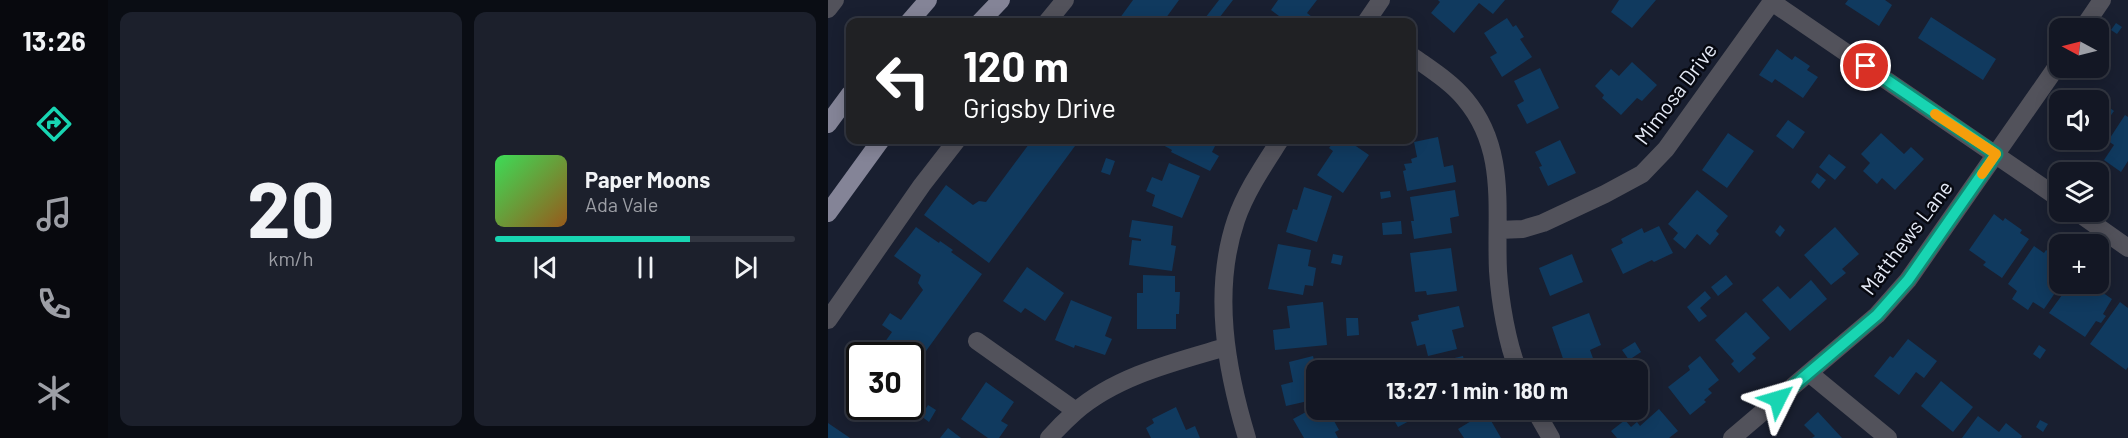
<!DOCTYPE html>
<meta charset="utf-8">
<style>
:root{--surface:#131724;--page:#1c202c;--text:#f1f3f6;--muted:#9d9fa6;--line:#323641;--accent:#18d5b2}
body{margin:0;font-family:Barlow,sans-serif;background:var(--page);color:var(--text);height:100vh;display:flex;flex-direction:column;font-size:22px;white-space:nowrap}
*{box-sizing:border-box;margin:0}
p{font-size:20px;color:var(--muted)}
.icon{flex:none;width:33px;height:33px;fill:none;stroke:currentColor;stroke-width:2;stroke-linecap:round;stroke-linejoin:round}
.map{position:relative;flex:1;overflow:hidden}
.panel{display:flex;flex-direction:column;gap:12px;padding:12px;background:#0a0d14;width:720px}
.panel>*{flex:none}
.hud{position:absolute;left:18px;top:18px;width:570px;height:126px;border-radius:12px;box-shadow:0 3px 15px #0003,0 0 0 2px var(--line);background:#202124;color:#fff;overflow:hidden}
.needle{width:39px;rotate:277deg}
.buttons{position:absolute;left:1221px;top:18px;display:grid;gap:12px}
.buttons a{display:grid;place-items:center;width:60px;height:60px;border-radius:12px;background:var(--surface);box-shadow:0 3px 15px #0003,0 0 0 2px var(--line);font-size:30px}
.speed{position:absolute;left:18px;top:342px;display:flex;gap:12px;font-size:30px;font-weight:700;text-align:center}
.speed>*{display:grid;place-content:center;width:78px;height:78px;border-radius:50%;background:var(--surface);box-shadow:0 3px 15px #0003,0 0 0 2px var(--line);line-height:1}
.speed .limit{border:3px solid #111;border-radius:9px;background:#fff;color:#111}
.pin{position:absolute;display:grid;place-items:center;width:51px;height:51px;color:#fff;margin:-26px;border:3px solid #fff;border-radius:50%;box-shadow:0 2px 6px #0007}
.me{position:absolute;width:66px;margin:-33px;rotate:50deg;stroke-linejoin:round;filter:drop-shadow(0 0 4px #0008)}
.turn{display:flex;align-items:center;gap:21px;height:126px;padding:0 18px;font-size:27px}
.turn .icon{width:78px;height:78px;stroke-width:2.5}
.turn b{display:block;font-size:42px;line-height:51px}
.panel .tile{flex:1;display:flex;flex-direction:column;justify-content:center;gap:9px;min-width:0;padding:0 21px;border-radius:12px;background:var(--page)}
.panel .dial{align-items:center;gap:0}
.dial b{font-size:78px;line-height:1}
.song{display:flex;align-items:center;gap:18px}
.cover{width:72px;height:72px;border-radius:9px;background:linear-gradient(135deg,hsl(130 70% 55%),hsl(30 70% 35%))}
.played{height:6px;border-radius:3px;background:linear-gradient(90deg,var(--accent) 65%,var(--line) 65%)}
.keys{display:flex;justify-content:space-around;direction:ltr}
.panel .tiles{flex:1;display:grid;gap:12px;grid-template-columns:repeat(2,1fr)}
.trip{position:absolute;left:478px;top:360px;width:342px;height:60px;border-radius:12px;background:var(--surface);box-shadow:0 3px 15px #0003,0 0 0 2px var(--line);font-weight:700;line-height:60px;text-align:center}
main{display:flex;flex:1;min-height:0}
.tab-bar{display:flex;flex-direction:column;width:108px;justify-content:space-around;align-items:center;background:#08090e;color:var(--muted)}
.tab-bar .icon{width:42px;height:42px}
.tab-bar .active{color:var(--accent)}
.tab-bar b{font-size:27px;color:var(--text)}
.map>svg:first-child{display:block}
.building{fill:#103a5f}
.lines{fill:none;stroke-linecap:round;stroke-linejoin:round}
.minor{stroke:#52525b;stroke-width:18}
.major{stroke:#848497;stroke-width:18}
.route-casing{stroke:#108a74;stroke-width:15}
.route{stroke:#18d5b2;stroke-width:10}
.slow{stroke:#f59e0b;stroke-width:10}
.labels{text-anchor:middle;stroke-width:5;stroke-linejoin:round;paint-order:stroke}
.street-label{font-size:21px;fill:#e5eaf6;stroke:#070911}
</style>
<main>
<nav class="tab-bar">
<b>13:26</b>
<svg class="icon active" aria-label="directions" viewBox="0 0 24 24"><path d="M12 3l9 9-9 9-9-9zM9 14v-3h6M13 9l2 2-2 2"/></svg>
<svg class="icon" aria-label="music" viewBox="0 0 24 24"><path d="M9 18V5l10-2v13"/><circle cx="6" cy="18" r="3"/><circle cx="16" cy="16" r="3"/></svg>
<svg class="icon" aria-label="phone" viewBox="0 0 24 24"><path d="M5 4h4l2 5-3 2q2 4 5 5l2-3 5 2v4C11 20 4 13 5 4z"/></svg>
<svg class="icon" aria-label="climate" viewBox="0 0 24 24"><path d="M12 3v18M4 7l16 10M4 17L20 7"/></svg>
</nav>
<section class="panel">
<div class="tiles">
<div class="tile dial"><b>20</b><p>km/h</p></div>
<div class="tile">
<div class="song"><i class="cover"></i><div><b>Paper Moons</b><p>Ada Vale</p></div></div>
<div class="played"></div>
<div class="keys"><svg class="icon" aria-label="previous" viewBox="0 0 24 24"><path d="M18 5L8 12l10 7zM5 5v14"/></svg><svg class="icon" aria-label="pause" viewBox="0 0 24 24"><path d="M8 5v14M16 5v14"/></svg><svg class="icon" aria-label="next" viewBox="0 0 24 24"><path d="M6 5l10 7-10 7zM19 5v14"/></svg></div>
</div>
</div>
</section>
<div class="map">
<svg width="1300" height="438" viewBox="0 0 1300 438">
<rect width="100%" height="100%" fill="#191f30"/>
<path class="building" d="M305 0H351L335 22H289Z
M391 0H405L388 22H374Z
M450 0H489L479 13 484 17 481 22H459L443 10Z
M610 0H677L665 14 651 3 626 33 603 13 612 2Z
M791 0H828L804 28 783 12Z
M1020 0H1057L1064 5 1051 26 1017 4Z
M1103 17 1168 59 1155 80 1090 38Z
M679 18 685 27 688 25 696 37 692 39 704 57 674 77 662 57 669 53 656 33Z
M1288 23 1294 27 1289 34 1283 30Z
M949 49 964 60 967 56 982 66 979 70 990 77 975 98 947 79 944 83 931 75Z
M804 62 829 85 814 101 809 98 793 115 774 98 776 95 767 86 783 69 791 76Z
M712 68 731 108 699 124 689 105 696 101 686 81Z
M1258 90 1286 111 1270 133V100H1250Z
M1297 115 1300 117V161L1293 172 1276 160 1286 145 1280 141Z
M960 120 977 132 965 149 948 136Z
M900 133 926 151 899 188 874 170Z
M1053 133 1076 154 1083 147 1096 159 1067 190 1054 178 1049 184 1035 171 1042 163 1033 154Z
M610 137 616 167 625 165 628 182 579 191 575 171 578 170 576 164 584 163 583 159 589 157 586 142Z
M204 140H237L247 146 161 263 96 215 118 185 145 205 151 201 158 202Z
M336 140H390L384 152 391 156 382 171 343 152 344 150 333 144Z
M507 140H519L541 155 515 193 489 175 505 151 501 148Z
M732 140 748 173 720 186 711 167 714 166 707 152Z
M1241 140H1258L1252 148Z
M1001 154 1018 167 1007 180 991 167Z
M278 158 287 161 282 175 273 172Z
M341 163 372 176 354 218 324 206 327 195 318 191 324 177 334 181Z
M989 173 998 180 991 189 983 182Z
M476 187 504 196 489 242 458 232 465 209 469 210Z
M627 190 631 216 622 218 624 233 586 239 583 221H586L582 197Z
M869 190 900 216 888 231 891 234 882 245 869 234 857 249 845 239 850 233 840 224Z
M562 191 563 197 553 199 552 192Z
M1166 214 1175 221 1177 218 1194 230 1192 233 1201 239 1174 278 1155 265 1158 262 1141 250Z
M304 220 345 226 343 245 348 246 344 271 301 265 304 240 313 241V239L301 237Z
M573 221 574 234 555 235 554 223Z
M952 225 957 230 952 237 947 232Z
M831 226 845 253 826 262 824 260 795 274 783 249 795 243 793 239 814 228 816 233Z
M88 227 111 243 112 241 125 250 123 252 154 274 82 373V356H47L64 332 54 325 62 313 73 320 95 290 90 283 93 275 66 256Z
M1007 227 1031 254 1014 269 1018 273 1003 285 976 255Z
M450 244 483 250 480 266 488 268 485 286 477 285 475 295 440 289Z
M1206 246 1216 253 1218 250 1232 259V284H1233L1216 309 1205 302 1200 310 1184 299 1189 291 1180 284Z
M623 248 629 291 599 295 598 291 587 292 582 253Z
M505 254 515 256 513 265 503 263Z
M744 254 755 282 722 296 711 268Z
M199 267 236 293 217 321 197 308 193 313 175 301Z
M315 275 347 276V292H352L351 314H348V329H309V293H315Z
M898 275 905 284 890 296 883 287Z
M983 280 999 299 962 331 934 300 950 286 962 299Z
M1242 284H1262L1284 299 1275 314 1278 316 1273 323 1268 321 1257 337 1221 313Z
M877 291 883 298 872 308 879 316 871 322 859 307Z
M243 300 284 317 277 336 284 339 277 355 247 345 246 348 227 340Z
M495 302 499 345 447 350 445 330 462 328 459 306Z
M1292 302 1300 308V367L1298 370 1262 344Z
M631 306 636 327 624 330 629 349 600 356 597 344 589 346 583 322 591 320 590 315Z
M918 312 942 338 924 354 928 358 911 373 903 364 906 361 887 340Z
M761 313 773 345 762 350 766 361 739 370 724 327Z
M518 318H530L531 335 519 336Z
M1080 339 1109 361 1096 378 1088 372 1071 395 1046 376 1062 356 1065 358Z
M807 342 813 352 801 360 794 350Z
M1211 345 1218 350 1212 359 1205 354Z
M485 356 489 372V399L458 406 453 385 465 382 461 362Z
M635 356 638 370H612L610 362Z
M872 356 891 380 880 389 884 393 876 400 878 402 862 415 840 387 862 370 860 366Z
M783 362 791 370H768Z
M1113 381 1145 407 1125 432 1093 406Z
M158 382 186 402 173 421 180 425 171 438H160L133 419Z
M100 405 108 410 101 422 93 416Z
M489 406V410H492L499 422 505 419 511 430 507 432 510 438H476L465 419Z
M348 407 358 430 367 426 372 438H323L318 428 326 423 324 419Z
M831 409 850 431 841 438H789L783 431 797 420 803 427 809 422 812 426Z
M560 410H578L583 420 570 427Z
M658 412 673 438H636L630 429Z
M990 412 1014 438H984L987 436 976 425Z
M1150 416 1171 432 1178 423 1194 436 1193 438H1134Z
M1212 420 1220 424 1215 432 1208 427Z
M0 423 22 438H0Z
M120 428 133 438H112Z"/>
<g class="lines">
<path class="minor" d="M944 2 1232 199
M0 9 7 0
M219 22 237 0
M538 22 553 0
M1255 28 1274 0
M584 56C602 69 623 82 637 99 680 150 667 211 670 271 672 301 679 343 690 370
M1249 212 1300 248
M670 230 695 229 715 223 777 194 814 174 838 149 945 0
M0 320 94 185 129 140
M149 341 248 411
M981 373 1060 438
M707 410 723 438
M221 438C229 429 238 420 247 412 288 376 347 362 398 347
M419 438C398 369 384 291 408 220 418 191 436 165 452 140
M904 438 1049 315 1080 280 1232 62"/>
<path class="major" d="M81 22 100 0
M152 22 173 0
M0 124 22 94
M0 213 53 140"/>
</g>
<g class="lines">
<g class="route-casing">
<path id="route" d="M950 399 1049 315 1080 280 1168 154 1038 66"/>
</g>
<use href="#route" class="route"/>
<path class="slow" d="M1107 114 1168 154 1154 174"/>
</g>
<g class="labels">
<g class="street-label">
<text transform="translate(848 94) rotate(-53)" y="7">Mimosa Drive</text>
<text transform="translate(1079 238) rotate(-53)" y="7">Matthews Lane</text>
</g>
</g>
</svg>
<div class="buttons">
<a><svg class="needle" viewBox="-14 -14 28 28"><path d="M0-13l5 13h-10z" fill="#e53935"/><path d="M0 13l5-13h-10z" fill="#9d9fa6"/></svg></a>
<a><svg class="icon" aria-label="sound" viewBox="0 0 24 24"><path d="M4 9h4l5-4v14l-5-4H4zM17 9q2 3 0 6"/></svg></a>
<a><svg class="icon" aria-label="layers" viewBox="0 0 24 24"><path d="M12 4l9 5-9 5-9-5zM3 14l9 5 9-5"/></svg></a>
<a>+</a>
</div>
<div class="speed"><div class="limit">30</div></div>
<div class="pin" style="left:1038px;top:66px;background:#d93025"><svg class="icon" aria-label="arrive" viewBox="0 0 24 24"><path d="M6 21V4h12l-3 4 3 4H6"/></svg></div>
<svg class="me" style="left:950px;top:399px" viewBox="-20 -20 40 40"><path d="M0-17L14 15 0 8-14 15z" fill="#18d5b2" stroke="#fff" stroke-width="4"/></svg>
<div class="trip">13:27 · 1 min · 180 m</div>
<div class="hud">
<div class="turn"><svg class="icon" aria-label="left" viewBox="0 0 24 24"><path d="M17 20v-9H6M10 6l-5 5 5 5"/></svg><div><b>120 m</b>Grigsby Drive</div></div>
</div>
</div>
</main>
